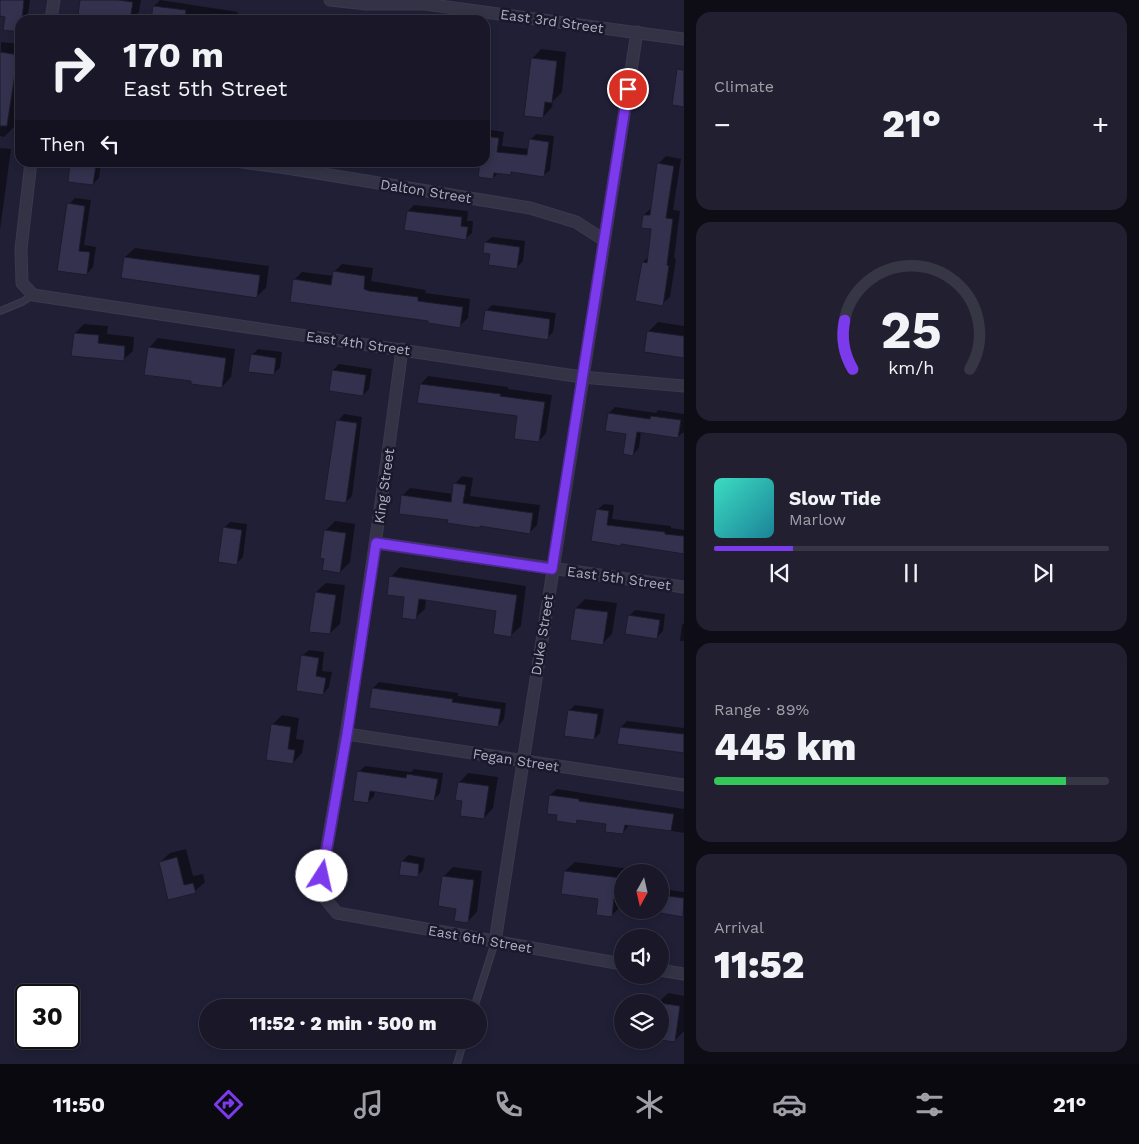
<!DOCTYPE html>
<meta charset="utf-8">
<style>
:root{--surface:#191728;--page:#222030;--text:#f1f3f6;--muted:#9f9fa8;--line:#373645;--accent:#7c3aed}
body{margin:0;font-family:"Work Sans",sans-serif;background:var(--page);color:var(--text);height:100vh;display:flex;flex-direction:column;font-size:19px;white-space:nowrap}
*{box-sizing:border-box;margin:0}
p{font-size:16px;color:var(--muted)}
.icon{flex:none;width:28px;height:28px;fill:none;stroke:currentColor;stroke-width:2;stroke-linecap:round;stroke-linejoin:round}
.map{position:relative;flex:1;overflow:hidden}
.panel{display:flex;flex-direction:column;gap:12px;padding:12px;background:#0e0d16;width:455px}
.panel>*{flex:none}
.hud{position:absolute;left:15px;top:15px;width:475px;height:152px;border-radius:15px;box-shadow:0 2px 8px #0003,0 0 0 1px var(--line);background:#191728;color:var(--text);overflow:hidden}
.needle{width:32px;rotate:188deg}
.fabs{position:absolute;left:614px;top:864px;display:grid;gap:10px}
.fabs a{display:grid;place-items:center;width:55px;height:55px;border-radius:50%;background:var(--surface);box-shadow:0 2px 8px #0003,0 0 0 1px var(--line);font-size:25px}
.speed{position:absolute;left:15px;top:984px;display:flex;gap:10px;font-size:25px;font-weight:700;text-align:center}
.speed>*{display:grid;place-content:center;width:65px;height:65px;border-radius:50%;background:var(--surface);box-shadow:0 2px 8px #0003,0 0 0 1px var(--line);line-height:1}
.speed .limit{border:2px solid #111;border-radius:8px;background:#fff;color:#111}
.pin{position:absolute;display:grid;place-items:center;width:42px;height:42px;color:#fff;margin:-21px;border:2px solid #fff;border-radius:50%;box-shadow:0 1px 5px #0007}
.me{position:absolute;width:55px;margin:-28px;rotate:10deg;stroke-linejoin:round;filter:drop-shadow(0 0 4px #0008)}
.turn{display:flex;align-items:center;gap:18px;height:105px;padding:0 25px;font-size:22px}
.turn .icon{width:65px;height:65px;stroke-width:2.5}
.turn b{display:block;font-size:35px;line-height:42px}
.then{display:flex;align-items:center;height:48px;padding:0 25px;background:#0003;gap:10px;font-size:19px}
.big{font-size:38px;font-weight:800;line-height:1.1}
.panel .tile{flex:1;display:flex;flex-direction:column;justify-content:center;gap:8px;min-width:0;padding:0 18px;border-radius:15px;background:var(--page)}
.panel .dial{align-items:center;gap:0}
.dial svg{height:130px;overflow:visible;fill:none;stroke:var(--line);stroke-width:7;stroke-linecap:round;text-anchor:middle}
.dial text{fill:var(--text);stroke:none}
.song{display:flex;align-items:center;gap:15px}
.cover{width:60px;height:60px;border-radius:8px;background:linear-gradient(135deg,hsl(170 70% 55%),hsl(190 70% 35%))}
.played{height:5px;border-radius:2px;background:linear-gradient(90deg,var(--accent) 20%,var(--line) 20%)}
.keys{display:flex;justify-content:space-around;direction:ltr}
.heat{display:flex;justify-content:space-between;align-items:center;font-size:28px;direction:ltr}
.charge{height:8px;border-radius:4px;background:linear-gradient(90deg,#34c759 89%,var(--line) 0)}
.trip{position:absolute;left:199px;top:999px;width:288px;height:50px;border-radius:25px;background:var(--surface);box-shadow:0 2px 8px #0003,0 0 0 1px var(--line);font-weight:800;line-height:50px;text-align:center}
.dock{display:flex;height:80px;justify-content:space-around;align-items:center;background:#0a0910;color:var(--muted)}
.dock .icon{width:35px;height:35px}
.dock .current{color:var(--accent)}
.dock b{font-size:22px;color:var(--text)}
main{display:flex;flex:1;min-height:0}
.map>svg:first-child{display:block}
.shadow{fill:#0007}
.building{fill:#33314d;stroke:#1c1a2d}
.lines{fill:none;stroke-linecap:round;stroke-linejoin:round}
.service-casing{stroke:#3b394d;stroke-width:8}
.minor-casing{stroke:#3b394d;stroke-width:13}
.service{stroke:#343346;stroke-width:5.5}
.minor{stroke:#343346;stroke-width:11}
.route-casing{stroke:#51269a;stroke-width:12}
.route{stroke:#7c3aed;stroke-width:9}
.labels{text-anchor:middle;stroke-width:5;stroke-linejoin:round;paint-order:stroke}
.street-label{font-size:14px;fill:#afadc3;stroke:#1a182a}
</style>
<main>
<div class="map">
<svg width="684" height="1064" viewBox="0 0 684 1064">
<rect width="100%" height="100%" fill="#211f36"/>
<path class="shadow" d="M0 0H30L27 20H20V31L6 16 0 15Z
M81 0H141L139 12 131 20H120Z
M160 0 238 12 237 14 272 20H152L154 6Z
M1 42 20 44V88L14 127 4 137 0 136Z
M541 49 566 52 562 92 553 101 552 107 543 117 532 59Z
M491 130 504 132 502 146 529 149 531 139 536 134 554 136 550 170 544 175 513 171 510 174 498 173 493 178 485 162V136Z
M0 148 11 149 0 230Z
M666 156 681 159 673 210 680 211 674 258 676 259 670 297 662 304 643 262 649 256 653 228 644 215 652 207 658 164Z
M72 162H101L99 178 93 184Z
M420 162H462L457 168Z
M75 198 91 200 84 245 96 247 93 267 87 274 58 270 69 204Z
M414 205 468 211 467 221H473L472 233 465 239 408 211Z
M492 237 525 241 523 261 516 268 491 253 485 243Z
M135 248 269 266 266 288 256 297 125 257Z
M342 264 373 268 371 281 426 290 425 293 470 299 468 318 459 326 430 320 294 280 302 272 334 276V272Z
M492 305 556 313 553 332 547 338 486 311Z
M658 322 684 326V356L648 332Z
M84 324 108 326 107 334 134 337 133 351 123 360 75 333Z
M158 338 235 349 231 377 222 387 193 380 149 348Z
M258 349 282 352 280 368 273 374 252 355Z
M339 364 372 369 369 389 363 395 333 370Z
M428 376 508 387V389L552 395 546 433 539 441 519 415 421 384Z
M615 407 656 413 658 410 684 414V433H682L678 437 641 431 639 448 633 454 627 433 607 430 609 413Z
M344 414 362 417 352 496 346 502 338 421Z
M462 476 473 478 470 496 540 505 537 525 530 532 400 512 403 495 410 488 453 494 455 484Z
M604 504 614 505 612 519 671 526V528L684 530V552L593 540 597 510Z
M335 521 355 524 350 562 340 572 325 531Z
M230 522 247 524 243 557 236 564 224 528Z
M400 567 526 586 521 626 511 635 497 610 426 599 425 609 415 618 406 596 391 577Z
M326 583 345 585 340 624 330 633 316 592Z
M585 599 617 603 612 634 603 643 576 608Z
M635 610 665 614 663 631 656 638 629 616Z
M684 623V641H680L682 625Z
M309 650 324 652 322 671 332 672 329 687 323 694 302 656Z
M379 682 458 693V696L506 703 504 719 498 726 373 688Z
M575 705 604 709 600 733 594 739 569 711Z
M282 715 299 718 296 739 304 740 302 753 293 763 272 725Z
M627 721 684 728V752L621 727Z
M365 766 411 772 414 769 443 773 440 793 434 799 375 791 374 796 368 802 359 772Z
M468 773 498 777 493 808 484 818 464 800 459 783Z
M557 789 684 809V833L630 824 623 833 608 823 579 819 576 823 559 814 550 795Z
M186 849 193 876 203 874 205 882 195 891 169 898 160 862 170 853Z
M408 855 425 858 423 870 417 876 402 862Z
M575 862 655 872H622L621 906 612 915 599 898 565 871Z
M453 867 482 871 477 912 467 922 457 908 443 877Z
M664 889 684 892V913L682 915 655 911 656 910H660V893Z
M668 993 684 996V1031L674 1041 660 1039 659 1002Z"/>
<path class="building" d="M0 0H24L22 20H20V32L3 30 5 17 0 16Z
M80 0H118L133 2 130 20H111L78 15Z
M153 6 186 10 185 20H151Z
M0 52 20 55V68L16 67 7 126H0Z
M531 58 557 61 552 103 545 102 543 118 524 116Z
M677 69 684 70V107L672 105Z
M485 136 499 138 497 152 527 155 529 139 549 142 544 177 511 172V175L494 173 493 179 478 177 480 162H485Z
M70 162 96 165 93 185 68 182Z
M657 163 674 166 666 218 673 219 667 265 669 266 663 306 635 301 642 262 647 263 651 229 641 228 643 215H650Z
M67 203 85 206 79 251 90 252 87 275 57 271Z
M407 211 462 217 461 226 468 227 466 240 404 230Z
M484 242 520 247 517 269 488 265 490 254 483 253Z
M124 257 260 275 257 298 121 278Z
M333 271 365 276 364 289 369 291 418 297V301L463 307 460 328 428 323V321L290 302 293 279 331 285Z
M485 310 550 319 548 340 482 330Z
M647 331 684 336V358L644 352Z
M74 333 99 335 98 343 125 346 124 361 71 356Z
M148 347 226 358 222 388 191 384V381L144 375Z
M251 354 276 358 274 375 248 372Z
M332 370 366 375 363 396 329 391Z
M420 384 501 394 500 396 545 402 539 442 514 439 517 416 417 403Z
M608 413 650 419 651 416 681 420 678 438 637 432 633 456 623 454 626 434 605 431Z
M336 420 357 423 346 503 324 500Z
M453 483 466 485 463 503 533 513 530 534 480 526V528L447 523 448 520 399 514 401 495 451 502Z
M596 509 609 511 607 525 665 532V534L684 536V554L621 544V546L591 541Z
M223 527 242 530 237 565 218 562Z
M324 530 346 533 340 573 322 570 324 559 320 558Z
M389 576 517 595 511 637 493 634 496 611 419 599 416 620 402 618 404 597 387 595Z
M315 592 336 595 330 634 309 632Z
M575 608 608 612 603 645 570 640Z
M628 615 660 620 657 639 625 634Z
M301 655 319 658 316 676 326 678 323 695 296 691Z
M372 688 453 699 452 702 501 709 498 727 369 708Z
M568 710 598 714 594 740 564 736Z
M271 724 291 727 288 749 295 750 293 764 266 760Z
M620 727 684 734V753L617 744Z
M357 771 406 778 407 774 438 779 434 801 370 791 368 803 353 801Z
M458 782 489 786 484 819 460 816 462 801 455 800Z
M549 795 579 799V801L674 814 671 831 625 825 623 834 605 832 606 824 577 820 576 824 556 821 557 815 547 814Z
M177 857 184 885 193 883 196 893 168 900 159 862Z
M401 861 419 864 418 877 399 875Z
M564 871 622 878V899L614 898 612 917 596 915 598 899 561 894Z
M442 876 474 880 468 923 454 921 456 909 438 906Z
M660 895 684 898 683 917 660 913Z
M660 1003 680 1006 675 1042 660 1040Z"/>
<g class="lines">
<g class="service-casing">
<path id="service" d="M0 311 22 302 33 295
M474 1008 495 942
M457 1064 464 1040"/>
</g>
<g class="minor-casing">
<path id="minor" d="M330 0 366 4H425L684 39
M51 20 54 0
M31 162 21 249 22 283 33 295 582 377 684 386
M242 162 287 168 530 208 576 222 604 240
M402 349C378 531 352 711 319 891L337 913 622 964
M376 543 684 587
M347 734 684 785
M495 942 637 32
M660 970 684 974"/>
</g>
<use href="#service" class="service"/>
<use href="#minor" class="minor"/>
</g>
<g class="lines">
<g class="route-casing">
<path id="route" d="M322 876 347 734 376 543 552 569 628 89"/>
</g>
<use href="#route" class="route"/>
</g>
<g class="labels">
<g class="street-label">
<text transform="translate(552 21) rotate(8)" y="5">East 3rd Street</text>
<text transform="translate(426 191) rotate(9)" y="5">Dalton Street</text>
<text transform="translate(358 343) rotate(8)" y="5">East 4th Street</text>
<text transform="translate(384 486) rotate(-82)" y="5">King Street</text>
<text transform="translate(619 578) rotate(8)" y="5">East 5th Street</text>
<text transform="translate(542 635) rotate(-81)" y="5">Duke Street</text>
<text transform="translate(516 760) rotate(9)" y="5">Fegan Street</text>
<text transform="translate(480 939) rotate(10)" y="5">East 6th Street</text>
</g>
</g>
</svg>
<div class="fabs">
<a><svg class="needle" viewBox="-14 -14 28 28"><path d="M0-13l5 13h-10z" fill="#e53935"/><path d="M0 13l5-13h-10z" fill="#9f9fa8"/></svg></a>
<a><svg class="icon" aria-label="sound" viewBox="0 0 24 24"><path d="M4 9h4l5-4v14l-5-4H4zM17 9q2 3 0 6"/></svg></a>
<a><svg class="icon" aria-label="layers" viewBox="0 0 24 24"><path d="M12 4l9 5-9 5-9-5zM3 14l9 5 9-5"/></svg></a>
</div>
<div class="speed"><div class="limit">30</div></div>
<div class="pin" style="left:628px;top:89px;background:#d93025"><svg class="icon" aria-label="arrive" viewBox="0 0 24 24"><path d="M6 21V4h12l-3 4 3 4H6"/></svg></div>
<svg class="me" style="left:322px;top:876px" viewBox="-20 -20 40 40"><circle r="19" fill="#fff"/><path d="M0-13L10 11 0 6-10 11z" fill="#7c3aed"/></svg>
<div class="trip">11:52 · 2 min · 500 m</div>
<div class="hud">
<div class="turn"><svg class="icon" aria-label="right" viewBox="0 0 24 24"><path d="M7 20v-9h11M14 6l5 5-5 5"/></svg><div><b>170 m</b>East 5th Street</div></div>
<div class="then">Then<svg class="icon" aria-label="left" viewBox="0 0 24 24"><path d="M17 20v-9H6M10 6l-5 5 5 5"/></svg></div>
</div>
</div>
<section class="panel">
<div class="tile"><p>Climate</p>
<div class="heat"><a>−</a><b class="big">21°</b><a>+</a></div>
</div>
<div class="tile dial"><svg viewBox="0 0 100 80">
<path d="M14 69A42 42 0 1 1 86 69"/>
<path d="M14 69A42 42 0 0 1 9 39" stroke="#7c3aed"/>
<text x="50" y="56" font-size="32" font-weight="700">25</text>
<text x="50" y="72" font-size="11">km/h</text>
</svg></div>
<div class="tile">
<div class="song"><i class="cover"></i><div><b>Slow Tide</b><p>Marlow</p></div></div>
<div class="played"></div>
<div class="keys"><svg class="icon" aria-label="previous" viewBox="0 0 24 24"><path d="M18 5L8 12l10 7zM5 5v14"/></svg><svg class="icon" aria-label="pause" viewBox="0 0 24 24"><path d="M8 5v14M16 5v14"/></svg><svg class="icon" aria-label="next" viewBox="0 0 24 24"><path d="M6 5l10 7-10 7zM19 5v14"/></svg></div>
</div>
<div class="tile"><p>Range · 89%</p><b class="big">445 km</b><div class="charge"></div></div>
<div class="tile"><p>Arrival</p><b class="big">11:52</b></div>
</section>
</main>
<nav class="dock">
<b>11:50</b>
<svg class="icon current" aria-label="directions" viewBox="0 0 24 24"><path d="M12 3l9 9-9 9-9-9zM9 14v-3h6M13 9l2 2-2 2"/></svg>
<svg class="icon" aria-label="music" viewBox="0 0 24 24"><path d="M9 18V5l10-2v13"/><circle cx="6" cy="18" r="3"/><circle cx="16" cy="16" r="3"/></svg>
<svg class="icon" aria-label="phone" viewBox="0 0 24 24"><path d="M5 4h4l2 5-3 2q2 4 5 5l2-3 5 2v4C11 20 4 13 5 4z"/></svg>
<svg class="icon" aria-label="climate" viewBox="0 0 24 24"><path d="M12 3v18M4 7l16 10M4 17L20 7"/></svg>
<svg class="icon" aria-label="car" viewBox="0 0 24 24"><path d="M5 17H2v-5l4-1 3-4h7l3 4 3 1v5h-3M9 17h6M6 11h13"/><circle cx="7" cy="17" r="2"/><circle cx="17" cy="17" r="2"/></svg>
<svg class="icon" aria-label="filters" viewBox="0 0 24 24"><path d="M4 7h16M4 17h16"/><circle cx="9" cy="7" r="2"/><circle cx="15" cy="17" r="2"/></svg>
<b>21°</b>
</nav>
